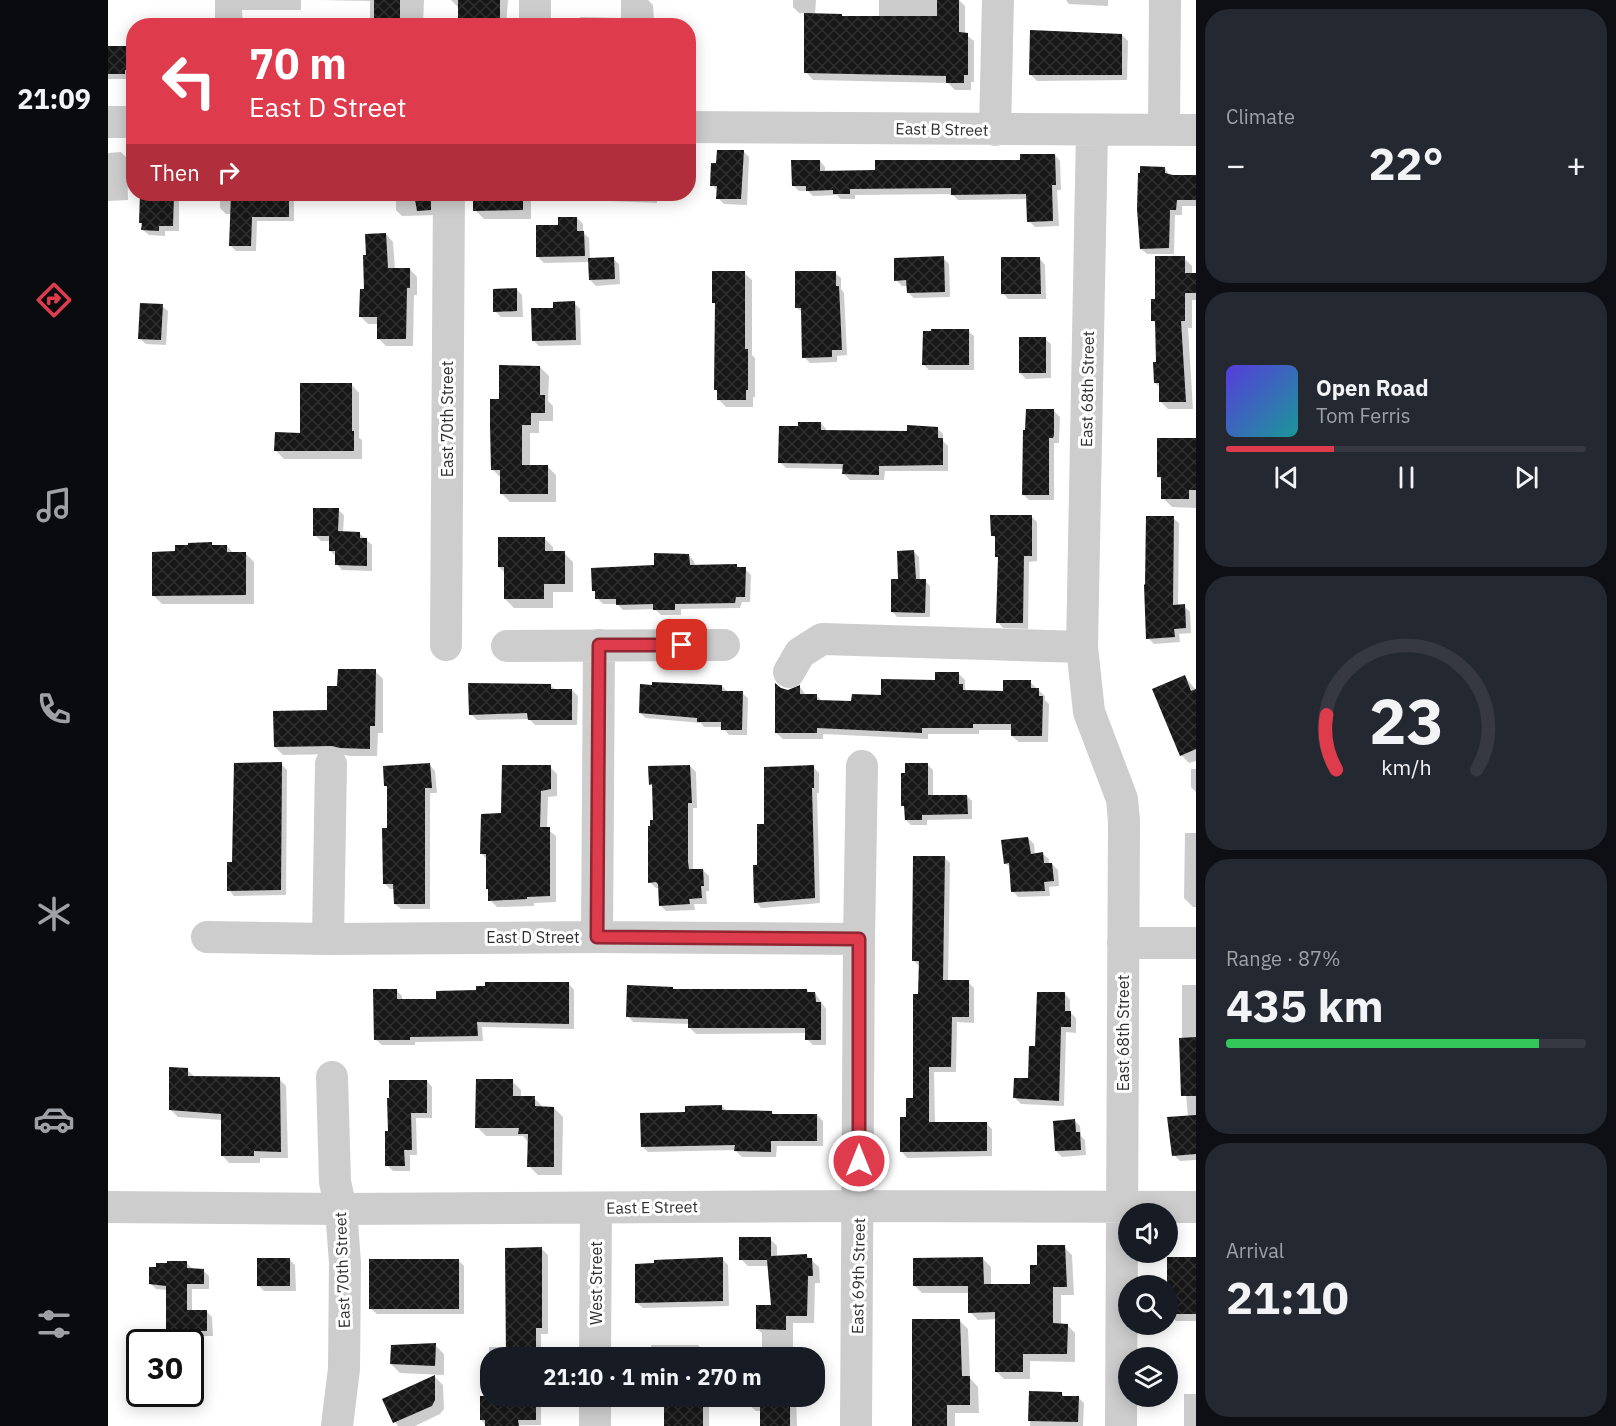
<!DOCTYPE html>
<meta charset="utf-8">
<style>
:root{--surface:#171b24;--page:#242831;--text:#f1f3f6;--muted:#9ea1a6;--line:#363941;--accent:#de3b4d}
body{margin:0;font-family:"IBM Plex Sans",sans-serif;background:var(--page);color:var(--text);height:100vh;display:flex;flex-direction:column;font-size:22px;white-space:nowrap}
*{box-sizing:border-box;margin:0}
p{font-size:20px;color:var(--muted)}
.icon{flex:none;width:33px;height:33px;fill:none;stroke:currentColor;stroke-width:2;stroke-linecap:round;stroke-linejoin:round}
.map{position:relative;flex:1;overflow:hidden}
.side{display:flex;flex-direction:column;gap:9px;padding:9px;background:#0d0f14;width:420px}
.side>*{flex:none}
.banner{position:absolute;left:18px;top:18px;width:570px;height:183px;border-radius:24px;box-shadow:0 3px 15px #0003;background:#de3b4d;color:#fff;overflow:hidden}
.fabs{position:absolute;left:1010px;top:1203px;display:grid;gap:12px}
.fabs a{display:grid;place-items:center;width:60px;height:60px;border-radius:50%;background:var(--surface);box-shadow:0 3px 15px #0003;font-size:30px}
.speed{position:absolute;left:18px;top:1329px;display:flex;gap:12px;font-size:30px;font-weight:700;text-align:center}
.speed>*{display:grid;place-content:center;width:78px;height:78px;border-radius:50%;background:var(--surface);box-shadow:0 3px 15px #0003;line-height:1}
.speed .limit{border:3px solid #111;border-radius:9px;background:#fff;color:#111}
.pin{position:absolute;display:grid;place-items:center;width:51px;height:51px;color:#fff;margin:-26px;border-radius:12px;box-shadow:0 3px 9px #0006}
.me{position:absolute;width:66px;margin:-33px;rotate:0deg;stroke-linejoin:round;filter:drop-shadow(0 0 4px #0008)}
.turn{display:flex;align-items:center;gap:21px;height:126px;padding:0 24px;font-size:27px}
.turn .icon{width:78px;height:78px;stroke-width:2.5}
.turn b{display:block;font-size:42px;line-height:51px}
.then{display:flex;align-items:center;height:57px;padding:0 24px;background:#0003;gap:12px;font-size:22px}
.big{font-size:45px;font-weight:700;line-height:1.1}
.side .widget{flex:1;display:flex;flex-direction:column;justify-content:center;gap:9px;min-width:0;padding:0 21px;border-radius:24px;background:var(--page)}
.side .dial{align-items:center;gap:0}
.dial svg{height:156px;overflow:visible;fill:none;stroke:var(--line);stroke-width:7;stroke-linecap:round;text-anchor:middle}
.dial text{fill:var(--text);stroke:none}
.song{display:flex;align-items:center;gap:18px}
.cover{width:72px;height:72px;border-radius:9px;background:linear-gradient(135deg,hsl(250 70% 55%),hsl(180 70% 35%))}
.played{height:6px;border-radius:3px;background:linear-gradient(90deg,var(--accent) 30%,var(--line) 30%)}
.keys{display:flex;justify-content:space-around;direction:ltr}
.heat{display:flex;justify-content:space-between;align-items:center;font-size:33px;direction:ltr}
.charge{height:9px;border-radius:4px;background:linear-gradient(90deg,#34c759 87%,var(--line) 0)}
.trip{position:absolute;left:372px;top:1347px;width:345px;height:60px;border-radius:24px;background:var(--surface);box-shadow:0 3px 15px #0003;font-weight:700;line-height:60px;text-align:center}
main{display:flex;flex:1;min-height:0}
.tab-bar{display:flex;flex-direction:column;width:108px;justify-content:space-around;align-items:center;background:#090b0e;color:var(--muted)}
.tab-bar .icon{width:42px;height:42px}
.tab-bar .active{color:var(--accent)}
.tab-bar b{font-size:27px;color:var(--text)}
.map>svg:first-child{display:block}
.shadow{fill:#0003}
.building{fill:url(#building-cross-hatch)}
.lines{fill:none;stroke-linecap:round;stroke-linejoin:round}
.minor{stroke:#cdcdcd;stroke-width:32}
.route-casing{stroke:#902632;stroke-width:15}
.route{stroke:#de3b4d;stroke-width:10}
.labels{text-anchor:middle;stroke-width:6;stroke-linejoin:round;paint-order:stroke}
.street-label{font-size:16px;fill:#303030;stroke:#fff}
</style>
<main>
<nav class="tab-bar">
<b>21:09</b>
<svg class="icon active" aria-label="directions" viewBox="0 0 24 24"><path d="M12 3l9 9-9 9-9-9zM9 14v-3h6M13 9l2 2-2 2"/></svg>
<svg class="icon" aria-label="music" viewBox="0 0 24 24"><path d="M9 18V5l10-2v13"/><circle cx="6" cy="18" r="3"/><circle cx="16" cy="16" r="3"/></svg>
<svg class="icon" aria-label="phone" viewBox="0 0 24 24"><path d="M5 4h4l2 5-3 2q2 4 5 5l2-3 5 2v4C11 20 4 13 5 4z"/></svg>
<svg class="icon" aria-label="climate" viewBox="0 0 24 24"><path d="M12 3v18M4 7l16 10M4 17L20 7"/></svg>
<svg class="icon" aria-label="car" viewBox="0 0 24 24"><path d="M5 17H2v-5l4-1 3-4h7l3 4 3 1v5h-3M9 17h6M6 11h13"/><circle cx="7" cy="17" r="2"/><circle cx="17" cy="17" r="2"/></svg>
<svg class="icon" aria-label="filters" viewBox="0 0 24 24"><path d="M4 7h16M4 17h16"/><circle cx="9" cy="7" r="2"/><circle cx="15" cy="17" r="2"/></svg>
</nav>
<div class="map">
<svg width="1088" height="1426" viewBox="0 0 1088 1426">
<defs>
<pattern id="building-cross-hatch" width="8" height="8" patternUnits="userSpaceOnUse" patternTransform="scale(1.5)"><rect width="8" height="8" fill="#171717"/><path d="M0 0l8 8M0 8l8-8" fill="none" stroke="#303030"/></pattern>
</defs>
<rect width="100%" height="100%" fill="#fff"/>
<path class="shadow" d="M107 0H193V10H134L135 26H107Z
M210 0H316L315 26H262V1Z
M343 0H400L398 26H352V9Z
M513 0H540L545 5 546 21 577 23 580 26H472V17L513 18Z
M685 0H708L707 15 771 18V0H851L857 6V34L866 41V82H863V90H847L840 83 705 80 698 72V13H691L685 7Z
M958 0H1000V6L961 4Z
M580 26 587 34 585 71H583L582 75H580Z
M1014 35 1020 41 1019 80 929 81 923 75Z
M0 48H17L20 51H26V75H22V79H0Z
M635 151 641 157 639 205 616 204 610 198V191L604 185 610 165Z
M13 152 19 158 20 200 0 201V153Z
M947 155 952 161 953 190H949L951 226 927 227 921 221 920 199 850 200 844 194 747 195V199H732L729 195 705 196 700 191H691L685 185 712 161 717 167V173L769 172 913 162Z
M1057 168 1062 176 1088 177V206H1074V215H1067L1066 254H1039L1033 249Z
M34 194H71V231H57V236L41 235 35 230 33 223Z
M95 194H186V221H149L148 251H128L122 245 124 214H118L112 208V198H100Z
M288 194H329L328 215 294 216 288 210Z
M367 194H423V219H376L367 210Z
M495 194H549V203L501 201Z
M469 218 475 224V233L481 238 482 260 505 259 511 264 512 284 488 286 482 280V262L436 263 430 257 452 226Z
M278 234 285 242 287 269H302L309 277V295H306L305 346H278L271 339V324H260L253 317 258 291 259 257Z
M835 258 841 264 842 297 806 298 800 292V286H794L788 280Z
M1076 258 1084 266V274H1088V300H1084V328H1080L1085 409H1060L1053 402 1052 387 1047 383 1050 363 1048 324 1045 320 1048 301Z
M932 259 937 265 938 299H900L895 293Z
M636 273 644 280V355L647 358V397H645V407H618L610 399V392L608 389 609 306 605 302Z
M727 273 733 278V289L736 293 739 355 729 356V362L702 363 696 357 695 313 688 307Z
M408 289 414 295 415 317H393L387 311Z
M466 303 472 309 473 345 431 346 426 341 447 309Z
M54 306 60 311 58 345 38 344 32 339Z
M860 331 866 336V370H821L816 365Z
M937 339 943 344V378L918 379 912 373Z
M432 367 441 376 440 401 445 406V421H431V433H422V466H439L448 475V502H402L393 493V478L385 470Z
M243 384 251 393V438L254 440V459H176L167 450 194 435Z
M946 411 952 417 951 441V443H946V500H921L915 494Z
M713 423 718 429V432H800L829 428 835 434V441L840 446V471H777L776 480H742L736 474V469L678 468 672 462 692 427Z
M1088 439V508L1064 507 1055 498V481L1050 476Z
M230 510 236 515 235 533H251L264 545V571L234 570 229 564V557L222 551V541H213L207 535Z
M923 516 929 522V561L921 562 920 629 895 628 890 622 891 559 889 556V539L884 535Z
M1065 518 1071 523 1070 606H1076L1082 612 1083 633 1071 634 1072 642 1046 644 1040 638Z
M436 538 445 547V553H456L465 562V592H445V608H406L397 599V573L391 567Z
M103 544 106 546H119L126 554 137 553 146 562V604H54L45 595 68 553Z
M806 552 811 557 812 581H817L822 586V617H789L784 611 791 580Z
M580 555 586 561 587 566H628L632 569H637L643 575 642 602H634L632 608 573 609V615H553L547 609 515 610 509 604H495L489 598V593L486 590Z
M267 671 275 679V733H270L269 756H241L233 754 175 755 167 747 220 712 231 687Z
M851 674 857 680V689L860 691 897 692 922 682 937 696V700L941 704 940 742H911L904 736V730H871V734H820V739L715 734V739H675L668 733 680 692 692 687 698 695H708L715 702 745 703 828 682Z
M1077 677 1088 690V761L1081 763 1073 755Z
M442 685 448 690H464L470 696 469 725H427L421 719 369 720 363 714Z
M614 686 620 692 634 693 640 698 639 735H621L615 727H596L593 723 538 718 532 713Z
M173 764 179 770 178 895 126 896 121 890 126 863Z
M819 764 825 770V797L859 796 864 801V819L819 820V825H803L798 820V808L795 805Z
M322 765 327 771 329 793H322V909H293L287 904V889H282L276 883 280 829V789L278 786Z
M582 766 588 772 589 808H585V869L595 870 601 876V891H598L599 904H586L587 910 558 911 552 905V888H548L542 882 547 821 545 787 542 784Z
M442 767 449 774V796L440 797 439 829 448 836V902L426 903V906L389 907 382 900 380 860 374 854 395 814Z
M705 767 711 773V793H709L712 903 653 908 648 902 650 866 658 826Z
M1083 769H1088V792L1083 787Z
M1077 833H1088V907H1085L1076 898Z
M920 838 926 844 927 855 935 854 941 859V864H944L950 870 951 886 941 887 942 896 910 897 905 891 903 868 897 863Z
M836 857 842 863 840 982H860L866 988V1023L849 1022 848 1072H826L827 1123H878L884 1129V1156L799 1158 794 1152 800 1118 806 1100 811 996V966L805 960Z
M461 984 466 990V1029L374 1027 375 1041 307 1042V1045H274L268 1040 288 990 294 996V1001L329 1000 369 991Z
M1074 985H1088V1160L1072 1161 1066 1155 1080 1117 1076 1069 1074 1067Z
M566 990H699L701 993H707L718 1009V1045H705L699 1039V1033L588 1034 582 1028V1024L525 1022 520 1016Z
M957 994 962 1000V1012L968 1018V1033L958 1032 956 1106 913 1104 907 1098 922 1080 929 1048Z
M79 1070 87 1077 171 1079 178 1086 180 1158H152V1163H121L114 1155 115 1120 70 1117 62 1109Z
M319 1081 324 1087V1118H308L309 1155H302V1171H285L279 1165 282 1133Z
M404 1081 413 1090V1098H426L435 1107 446 1108 455 1117 454 1175H430L421 1166V1143L415 1136H378L369 1127Z
M614 1106 619 1111 663 1112 667 1115H709L715 1121V1146H669L668 1157H634L627 1150 540 1152 534 1146Z
M967 1121 972 1126 973 1136 977 1140 978 1155 954 1157 948 1151Z
M662 1239 669 1246V1258L699 1256 711 1267 712 1283H707L706 1323H685V1358H654V1333L649 1329 664 1306 661 1266H640L633 1259Z
M956 1247 964 1255 966 1295H953V1325H959L967 1333V1362L922 1361V1379H896L888 1371V1319L870 1320 862 1312V1293H814L806 1285 875 1259 883 1267V1286H924L931 1267Z
M434 1249 440 1255V1334H433V1358H382V1396H433V1425L378 1426 373 1419 381 1397V1347H399Z
M181 1259 187 1265 188 1291H156L150 1285Z
M614 1259 620 1265 621 1306 535 1308 529 1303Z
M1088 1259V1321H1068L1061 1314Z
M350 1260 356 1266V1314H269L263 1309Z
M78 1263 84 1268 95 1270 101 1276V1289H84V1312L98 1311 104 1317 105 1336H66L60 1331 59 1290 48 1289 42 1283Z
M851 1320 860 1329 862 1378 870 1387 871 1413H847V1426H805Z
M327 1345 336 1354V1375L292 1373 283 1364Z
M543 1345H590L592 1347H600L607 1354V1358H543Z
M326 1376 335 1385 336 1409 332 1414 307 1426H290L287 1422 276 1399Z
M923 1393H953L957 1397H970L976 1403 975 1426H922Z
M1076 1394H1088V1426H1076Z
M556 1396H601V1426H557Z
M640 1396H688L689 1426H653V1411H648L640 1404Z"/>
<path class="building" d="M266 0H292V26H266Z
M350 0H392V23H350Z
M829 0H851V32L860 33V75H856V83H838V76L696 73V13L734 14V16H829Z
M922 30 1014 34V75H921Z
M0 46H18V49H26V69L17 70V74H0Z
M609 150H636L633 199H608L609 186H602L603 163H608Z
M912 154H947L948 185H944L945 221 919 222 918 194 843 195V188L742 189V194H725V190L698 191V186H684L683 160H712V171L767 170V160H912Z
M1032 166 1057 167V173L1065 175H1088V200H1069L1068 210H1062L1061 248 1032 249 1029 209 1030 173H1032Z
M32 194H66L65 226H51V231L33 230 34 223H31Z
M123 194H181V217H144L143 246H121Z
M306 194H323V210L309 211Z
M365 194H415V210L365 211Z
M450 217H469V231H476L477 256 428 257V225H450Z
M278 233 280 268H302V288H299L298 339H269V317H251L252 289H256L255 255H258L257 234Z
M836 256 837 292 799 293 798 280 786 281V258Z
M1047 256H1077V273H1088V293H1077V321H1073L1078 402H1051V383H1046L1045 362H1048L1047 321H1043V299H1047Z
M506 257 507 279 481 280 480 258Z
M893 257H932L933 294H893Z
M604 271H637V349H640V390H638V400H609V390H606L607 303H604Z
M687 271H728V286H731L734 350H724V357L694 358 693 308H687Z
M409 288V311L385 312V289Z
M467 301 468 340 424 341 423 308H445V302Z
M32 303 55 304 53 340 30 339Z
M823 329H861V365H814L815 331H823Z
M911 337H938V373H911Z
M391 365 432 366V395H437V413H423V425H414V465H440V494H392V470H383L382 425V399H391Z
M192 383H244V431H246V451H166L167 432 192 433Z
M918 409H946V435L945 438H941V495H914L915 430H917Z
M690 422H713V430L799 431V425L830 427V438H835V465L771 466V475L734 474 735 464 670 463 671 426H690Z
M1049 438H1088V490H1081V499H1053V477H1049Z
M205 508H231L230 531 252 532V538H259V566L227 565V551H221V536H205Z
M882 515H924V556H916L915 623H888L890 557H887V536H883Z
M1038 516H1066L1065 605 1077 604 1078 628 1066 629 1067 637 1038 639 1036 585 1037 584Z
M390 537H437V551H457V584H436V599H396V567H390Z
M104 542V545H119V552H138V595L44 596V552L67 551V545H80V543Z
M806 550 808 579H818L817 613 783 612V579H790L789 551Z
M546 553 581 554 582 565 629 564V567H638L637 597H628L627 603 567 604V610H545V604L508 605V599H487V591H484L483 568 546 565Z
M230 669H268L267 726H262V749L232 748 224 746 166 747 165 711 219 710V686H229Z
M827 672H851V684H855V690L895 691V680H923V688H931V696H935L934 736H903V724H865V728H814V733L709 728V733H667V683L673 688 680 690 692 685V694H709V700L743 701 744 694 773 695V679L827 680Z
M1077 675 1083 691 1088 689V749L1072 756 1044 689Z
M544 682 614 685V691H635L634 730H613V722H589V718L531 713 532 684 544 685Z
M360 683 443 684V689H464V720H420L419 713 361 715Z
M174 762 173 890 119 891V862H124L126 763Z
M322 763 324 788H317V904H286L285 884H275L274 828H279V786H276L275 766Z
M797 763H820V795H859L860 814 814 815V820H797L796 806H793V773H797Z
M394 765H443V789L433 791 432 827H442V896L419 897V899L380 901V889H378V854H372L373 814 393 813Z
M582 765 584 803H580V862L581 869H595L596 886H593L594 898 581 899 582 904 551 906 550 884 548 882 540 883V826H542V820H545L544 784 541 785 540 766Z
M706 765V788H704L707 898 646 903 645 865H649V824H656V767Z
M920 837 923 854 935 852 936 863H944L946 881 936 882 937 891 903 892 901 863 896 864 893 840Z
M805 856H837L835 980H861V1017H844L843 1067H821V1122H879V1151L792 1152V1117H798V1098H805V994H810L811 961H804Z
M377 982H461V1024L369 1022 370 1036 302 1037V1040H266L265 989H289V999H328V991L368 990V986H377Z
M519 985 565 987V989H699V992H707L708 1002H713V1040H697V1028H580V1019L518 1017Z
M929 992H957V1011H963V1027H953L951 1101 905 1098 906 1078H920L921 1046H927Z
M1088 1037V1096H1073L1071 1038Z
M61 1067 80 1068V1076L172 1077 173 1152 146 1151V1156H113V1114L61 1110Z
M368 1079H405V1096H427V1106L446 1107V1167H419L420 1134H410L411 1128H367Z
M281 1080H319V1113H303L304 1150H296L297 1166H277V1131H280L279 1098H281Z
M614 1105V1110L664 1111V1114H709V1141H663V1152L626 1151 627 1145 533 1147 532 1113 577 1112V1106Z
M1088 1115V1154L1064 1156 1059 1117Z
M967 1119 968 1132H972L973 1150 947 1151 945 1121Z
M631 1237H663V1256L699 1254V1258H704L705 1276H700L699 1316H678V1330L648 1329V1305H663L659 1260H631Z
M929 1245H957L959 1287H945V1323L960 1324 959 1354H915V1372H887V1312L860 1313V1286H805V1258L875 1257 876 1284H922V1265H929Z
M434 1247V1328H428V1358H398L397 1248Z
M615 1257V1301L527 1303V1264L546 1263V1260Z
M1059 1257H1088V1314H1059Z
M149 1258H182V1286H149Z
M261 1259H351V1309H261Z
M59 1261H79V1268L96 1269V1284H79V1310H99V1331H58V1286L41 1284V1267H48V1263H59Z
M804 1319H852L854 1376H862V1405H839V1426H804Z
M328 1343 327 1366 282 1364 283 1345Z
M327 1375V1400L324 1406 285 1423 274 1399Z
M921 1391 954 1392V1396H971L970 1422 920 1421Z
M372 1396H428V1420H410L411 1426H377V1420H372Z
M652 1396H682V1426H652Z
M565 1402H595V1426H556V1407H565Z"/>
<g class="lines">
<path class="minor" d="M427 26V0
M0 122H26
M580 127 1088 130
M887 130 890 0
M984 130 974 647 981 712 1014 799 1016 821 1013 1426
M1056 130 1057 0
M338 645 341 194
M399 646 616 645
M681 672 692 653 714 639 974 647
M99 937 220 939 489 937 751 939
M489 937 491 645
M220 939 223 764
M1015 943H1088
M224 1077 227 1182 233 1209 237 1263 236 1369 229 1426
M0 1207 233 1209 751 1206 1088 1207
M487 1358 488 1208
M487 1426V1396
M748 1426 751 939 754 766"/>
</g>
<g class="lines">
<g class="route-casing">
<path id="route" d="M574 645H491L489 937 751 939V1161"/>
</g>
<use href="#route" class="route"/>
</g>
<g class="labels">
<g class="street-label">
<text transform="translate(834 129) rotate(1)" y="6">East B Street</text>
<text transform="translate(979 389) rotate(-89)" y="6">East 68th Street</text>
<text transform="translate(339 419) rotate(-90)" y="6">East 70th Street</text>
<text x="425" y="943">East D Street</text>
<text transform="translate(1015 1033) rotate(-90)" y="6">East 68th Street</text>
<text transform="translate(544 1207) rotate(-1)" y="6">East E Street</text>
<text transform="translate(234 1270) rotate(-92)" y="6">East 70th Street</text>
<text transform="translate(750 1276) rotate(-89)" y="6">East 69th Street</text>
<text transform="translate(488 1283) rotate(-90)" y="6">West Street</text>
</g>
</g>
</svg>
<div class="fabs">
<a><svg class="icon" aria-label="sound" viewBox="0 0 24 24"><path d="M4 9h4l5-4v14l-5-4H4zM17 9q2 3 0 6"/></svg></a>
<a><svg class="icon" aria-label="search" viewBox="0 0 24 24"><circle cx="10" cy="10" r="6"/><path d="M15 15l6 6"/></svg></a>
<a><svg class="icon" aria-label="layers" viewBox="0 0 24 24"><path d="M12 4l9 5-9 5-9-5zM3 14l9 5 9-5"/></svg></a>
</div>
<div class="speed"><div class="limit">30</div></div>
<div class="pin" style="left:574px;top:645px;background:#d93025"><svg class="icon" aria-label="arrive" viewBox="0 0 24 24"><path d="M6 21V4h12l-3 4 3 4H6"/></svg></div>
<svg class="me" style="left:751px;top:1161px" viewBox="-20 -20 40 40"><circle r="17" fill="#de3b4d" stroke="#fff" stroke-width="3"/><path d="M0-11L8 9 0 5-8 9z" fill="#fff"/></svg>
<div class="trip">21:10 · 1 min · 270 m</div>
<div class="banner">
<div class="turn"><svg class="icon" aria-label="left" viewBox="0 0 24 24"><path d="M17 20v-9H6M10 6l-5 5 5 5"/></svg><div><b>70 m</b>East D Street</div></div>
<div class="then">Then<svg class="icon" aria-label="right" viewBox="0 0 24 24"><path d="M7 20v-9h11M14 6l5 5-5 5"/></svg></div>
</div>
</div>
<section class="side">
<div class="widget"><p>Climate</p>
<div class="heat"><a>−</a><b class="big">22°</b><a>+</a></div>
</div>
<div class="widget">
<div class="song"><i class="cover"></i><div><b>Open Road</b><p>Tom Ferris</p></div></div>
<div class="played"></div>
<div class="keys"><svg class="icon" aria-label="previous" viewBox="0 0 24 24"><path d="M18 5L8 12l10 7zM5 5v14"/></svg><svg class="icon" aria-label="pause" viewBox="0 0 24 24"><path d="M8 5v14M16 5v14"/></svg><svg class="icon" aria-label="next" viewBox="0 0 24 24"><path d="M6 5l10 7-10 7zM19 5v14"/></svg></div>
</div>
<div class="widget dial"><svg viewBox="0 0 100 80">
<path d="M14 69A42 42 0 1 1 86 69"/>
<path d="M14 69A42 42 0 0 1 9 41" stroke="#de3b4d"/>
<text x="50" y="56" font-size="32" font-weight="700">23</text>
<text x="50" y="72" font-size="11">km/h</text>
</svg></div>
<div class="widget"><p>Range · 87%</p><b class="big">435 km</b><div class="charge"></div></div>
<div class="widget"><p>Arrival</p><b class="big">21:10</b></div>
</section>
</main>
